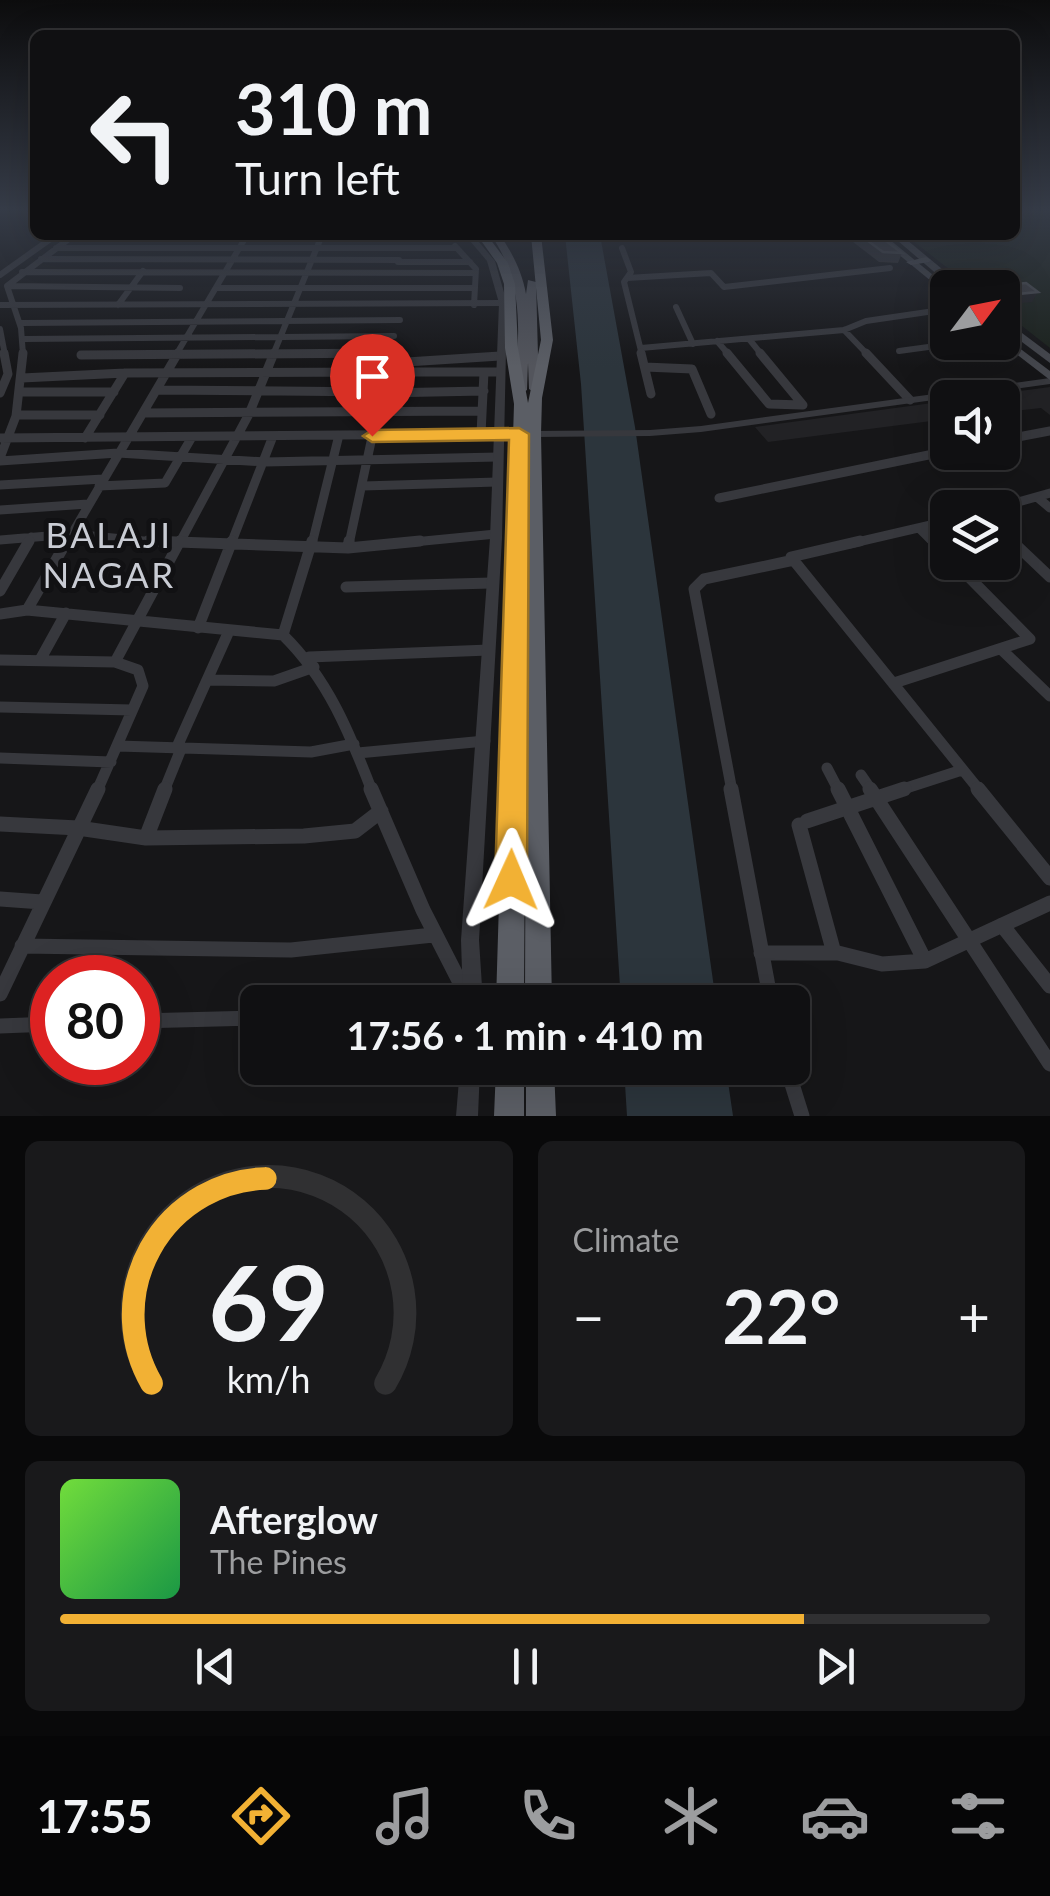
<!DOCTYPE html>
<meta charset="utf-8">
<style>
:root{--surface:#101012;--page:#19191b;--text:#f1f3f6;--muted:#9c9d9f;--line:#303032;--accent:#f2b134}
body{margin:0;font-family:Lato,sans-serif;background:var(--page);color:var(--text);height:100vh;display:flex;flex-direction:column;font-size:38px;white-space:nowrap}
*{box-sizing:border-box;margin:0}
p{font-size:32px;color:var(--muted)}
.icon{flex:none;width:55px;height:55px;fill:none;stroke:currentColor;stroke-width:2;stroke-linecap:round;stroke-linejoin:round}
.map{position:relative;height:1116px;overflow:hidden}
.panel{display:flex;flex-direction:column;gap:25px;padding:25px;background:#09090a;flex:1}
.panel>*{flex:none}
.banner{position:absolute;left:30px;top:30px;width:990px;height:210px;border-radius:15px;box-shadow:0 10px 40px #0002,0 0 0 2px var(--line);background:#101012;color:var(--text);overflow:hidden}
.needle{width:65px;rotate:58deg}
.tools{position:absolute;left:930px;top:270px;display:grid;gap:20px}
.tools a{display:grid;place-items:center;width:90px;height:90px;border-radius:15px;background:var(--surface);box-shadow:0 10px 40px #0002,0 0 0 2px var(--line);font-size:50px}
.speed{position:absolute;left:30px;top:955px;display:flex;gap:20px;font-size:50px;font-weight:700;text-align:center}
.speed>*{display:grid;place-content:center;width:130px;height:130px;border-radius:50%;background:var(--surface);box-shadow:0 10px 40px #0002,0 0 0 2px var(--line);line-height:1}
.speed .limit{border:15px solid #d22;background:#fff;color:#111}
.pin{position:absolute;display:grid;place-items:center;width:85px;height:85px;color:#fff;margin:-102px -42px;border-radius:50% 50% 50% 0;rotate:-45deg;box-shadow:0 0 10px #0007}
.pin .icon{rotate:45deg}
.me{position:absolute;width:110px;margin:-55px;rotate:1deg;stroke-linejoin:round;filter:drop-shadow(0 0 8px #0008)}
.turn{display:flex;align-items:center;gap:35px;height:210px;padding:0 40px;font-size:45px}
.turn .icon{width:130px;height:130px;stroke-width:2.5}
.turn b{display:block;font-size:70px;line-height:85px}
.big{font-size:75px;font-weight:700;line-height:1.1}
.panel .card{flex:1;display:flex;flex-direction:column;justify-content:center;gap:15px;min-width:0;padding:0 35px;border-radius:15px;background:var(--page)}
.panel .dial{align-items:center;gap:0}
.dial svg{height:260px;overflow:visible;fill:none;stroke:var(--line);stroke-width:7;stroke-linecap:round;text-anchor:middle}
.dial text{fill:var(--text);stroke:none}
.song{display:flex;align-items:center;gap:30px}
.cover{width:120px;height:120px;border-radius:15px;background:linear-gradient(135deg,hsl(100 70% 55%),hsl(140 70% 35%))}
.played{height:10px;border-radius:5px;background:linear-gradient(90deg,var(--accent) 80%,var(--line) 80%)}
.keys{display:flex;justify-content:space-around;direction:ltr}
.heat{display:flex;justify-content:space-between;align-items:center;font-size:55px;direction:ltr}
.panel .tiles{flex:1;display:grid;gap:25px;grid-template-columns:1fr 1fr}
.card:last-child{grid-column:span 2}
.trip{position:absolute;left:240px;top:985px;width:570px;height:100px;border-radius:15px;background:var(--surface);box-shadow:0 10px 40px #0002,0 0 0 2px var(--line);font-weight:700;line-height:100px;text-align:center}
.tab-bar{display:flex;height:160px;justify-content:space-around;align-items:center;background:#060607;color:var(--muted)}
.tab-bar .icon{width:70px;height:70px}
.tab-bar .selected{color:var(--accent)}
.tab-bar b{font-size:45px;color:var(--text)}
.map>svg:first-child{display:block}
.built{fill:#222225}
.green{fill:#1c231d}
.water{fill:#2c353c}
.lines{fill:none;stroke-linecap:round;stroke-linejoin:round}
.minor-far3{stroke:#37383d;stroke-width:6}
.minor-far2{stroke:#37383d;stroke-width:9}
.minor-far1{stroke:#37383d;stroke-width:11}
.minor{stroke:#37383d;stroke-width:15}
.tertiary{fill:#37383d;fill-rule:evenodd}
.secondary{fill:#45474d;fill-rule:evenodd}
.primary{fill:#53555c;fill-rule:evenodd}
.trunk{fill:#5b5e65;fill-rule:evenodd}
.wall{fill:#323236}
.shaded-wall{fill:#212124}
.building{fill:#3f3f44;stroke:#4f5156;stroke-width:2.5}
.route{fill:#f2b134;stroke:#9d7322;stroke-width:2.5}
.labels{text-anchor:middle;stroke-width:10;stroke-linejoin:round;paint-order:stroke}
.neighbourhood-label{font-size:35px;letter-spacing:2.5px;fill:#c9ccd4;stroke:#111113}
</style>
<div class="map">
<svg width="1050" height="1116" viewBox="0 0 1050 1116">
<rect width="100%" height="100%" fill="#161618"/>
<path class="built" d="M1050 387V415L1041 408 1003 412 1002 398 973 397Z
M947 401V419L768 442 755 427Z"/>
<path class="green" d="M1015 211H1050V348L1003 311 1002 288 972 287 913 241 924 240 920 235H1015Z"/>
<path class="water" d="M565 235H600L635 427 716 1002H621L581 384Z
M624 1068H726L733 1116H627Z"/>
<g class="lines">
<path class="minor-far3" d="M72 236H445
M455 246 476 269 474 305
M56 248H457
M622 248 631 272 624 282 642 355
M41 259 399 260
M398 262H470
M22 272 475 273
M0 275 56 235
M627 278 711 273 724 287 890 268
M8 286 180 288
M217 288H473
M0 305 503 303
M118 305 143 271
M676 307 693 344
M21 323 400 320
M0 329 5 355
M844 330 868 355
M24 339 394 336
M749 339 762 355
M717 341 729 355
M641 348 844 330 866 321 948 309
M899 351 965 342
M23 355 21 328 7 286 74 235
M81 355 392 353
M176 355 247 235
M273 355 322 235"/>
<path class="minor-far2" d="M641 353 651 394
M727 353 769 404 802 405
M760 353 803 405
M866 353 910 400
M81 355 392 353
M391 363 500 356
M645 367 692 369 711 414
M389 372H500
M22 378 125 373 386 372 349 544
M158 390 383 392
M23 392H114
M0 393 8 374 4 353
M383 393 484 391
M143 413 481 411
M18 415H100
M481 434 484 372
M0 438 339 435
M85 438 125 373
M1002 440 1050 431
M0 458 16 416 23 353
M0 461 118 453 265 462 498 457
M0 485 103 479
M99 486 165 483 192 437
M363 486 497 482
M1037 497 1050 508
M719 498 948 451
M997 508 1050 493
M0 510 88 504
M919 528 935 544
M1002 532 1014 544
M0 540 72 534 174 544
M27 544 31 537
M66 544 178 353
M179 544 249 414 274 353
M231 544 273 436
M312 544 339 435 498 434
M393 544 496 534
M849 544 948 521"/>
<path class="minor-far1" d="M148 541 348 548 420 541
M860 541 791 557 980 791
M933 541 948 556
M1012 541 1050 577
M348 548 349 541
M346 587 491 583
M0 591 29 541
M27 610 67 541
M0 614 27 610 283 635C328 679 350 734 372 791
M198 628 232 541
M283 635 312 541
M1002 650 1050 696
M309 657 489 650
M0 660 115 662
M40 660 66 613
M207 680 274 681 314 667
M894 683 1030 639 954 562
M0 707 132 710
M118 746 311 752 354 744
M176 749 229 631
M358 753 485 741
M0 758 111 762
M827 768 839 791
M861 775 872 791
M97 791 143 686 138 670 115 662 180 541
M164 791 181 749
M732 791 694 589 704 579 794 560
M897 791 962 770"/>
<path class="minor" d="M371 789 423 910 470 1002
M731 789 771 1002
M838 789 925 961
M870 789 1050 1064
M978 789 1050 878
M807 821 904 789
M0 824 78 828 146 838 304 836 355 831 381 811
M799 825 834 953
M146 838 165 789
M0 899 42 902
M1002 925 1050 986
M22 946 291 950 433 935
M761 953H838L882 964 925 961 1050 903
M0 994 98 789
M138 1021 258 1018
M0 1026 52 1024
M787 1068 802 1116"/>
<path class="tertiary" d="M465 235H473L495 261 507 303 502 538 479 940 483 1002H463L461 940 490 538 499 303 487 261Z
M1050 378V384L701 432 650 436 534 437 529 434 534 431 650 430 701 426Z
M460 1068H480L478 1116H456Z"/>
<path class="secondary" d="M875 235H884L949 288 948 295Z
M891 235H901L965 288H953Z
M1002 318 1050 354V363L1002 327Z
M1002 335 1050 371V380L1001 342Z"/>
<path class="primary" d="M491 235H500C513 254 522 272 526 294L528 280 536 282 539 392 535 393 529 389 528 363 527 390 521 394 515 390C519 332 525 285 491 235Z
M926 257 931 260 929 262 911 265 906 262Z"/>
<path class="trunk" d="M477 235H487L508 263 515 284 518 348 528 403 541 340 531 235H541L553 340 542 398 541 434 552 1002H525L526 665 524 1002H496L514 404 505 348 504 284 497 263Z
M496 1068H524V1116H494Z
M526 1068H554L556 1116H526Z"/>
</g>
<path class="wall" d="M844 235H878L902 253 898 263 879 262Z"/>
<path class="shaded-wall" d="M1038 292 1032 302 1002 305 1007 295Z"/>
<path class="building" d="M860 235H878L902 253 883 252Z
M1026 283 1038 292 1007 295 1002 292V288L996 286Z"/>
<linearGradient id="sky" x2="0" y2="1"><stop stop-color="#0c0c0d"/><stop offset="0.57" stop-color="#363c48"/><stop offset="1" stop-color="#363c48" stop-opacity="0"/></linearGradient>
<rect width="1050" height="367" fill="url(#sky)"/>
<path class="route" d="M519 428 529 434 527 880 522 891 511 896 499 891 495 880 509 440 372 442 363 436 372 430Z"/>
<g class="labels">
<g class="neighbourhood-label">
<text x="109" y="548">BALAJI<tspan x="109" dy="40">NAGAR</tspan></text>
</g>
</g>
</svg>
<div class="tools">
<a><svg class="needle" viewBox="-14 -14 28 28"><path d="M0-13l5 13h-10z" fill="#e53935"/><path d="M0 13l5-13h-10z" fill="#9c9d9f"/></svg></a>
<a><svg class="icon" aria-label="sound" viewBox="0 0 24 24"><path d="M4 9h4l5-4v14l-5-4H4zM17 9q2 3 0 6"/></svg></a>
<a><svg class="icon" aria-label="layers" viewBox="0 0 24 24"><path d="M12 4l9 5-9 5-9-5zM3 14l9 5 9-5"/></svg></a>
</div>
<div class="speed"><div class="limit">80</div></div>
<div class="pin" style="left:372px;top:436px;background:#d93025"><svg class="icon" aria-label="arrive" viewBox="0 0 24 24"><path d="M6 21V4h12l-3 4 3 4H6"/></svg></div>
<svg class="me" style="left:511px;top:880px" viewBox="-20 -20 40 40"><path d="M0-17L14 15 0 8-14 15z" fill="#f2b134" stroke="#fff" stroke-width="4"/></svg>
<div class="trip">17:56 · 1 min · 410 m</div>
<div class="banner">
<div class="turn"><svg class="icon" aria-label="left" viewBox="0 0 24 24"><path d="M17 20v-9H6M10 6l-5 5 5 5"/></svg><div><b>310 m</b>Turn left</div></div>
</div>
</div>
<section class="panel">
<div class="tiles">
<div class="card dial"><svg viewBox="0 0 100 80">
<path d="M14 69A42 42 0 1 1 86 69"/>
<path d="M14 69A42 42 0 0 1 49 6" stroke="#f2b134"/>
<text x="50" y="56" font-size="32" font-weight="700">69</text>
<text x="50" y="72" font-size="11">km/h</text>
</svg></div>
<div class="card"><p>Climate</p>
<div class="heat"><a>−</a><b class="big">22°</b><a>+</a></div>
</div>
<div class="card">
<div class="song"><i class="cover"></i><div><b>Afterglow</b><p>The Pines</p></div></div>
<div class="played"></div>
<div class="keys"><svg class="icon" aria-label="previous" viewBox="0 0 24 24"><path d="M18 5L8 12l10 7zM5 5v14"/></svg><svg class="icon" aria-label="pause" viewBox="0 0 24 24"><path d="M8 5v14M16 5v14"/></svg><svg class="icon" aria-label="next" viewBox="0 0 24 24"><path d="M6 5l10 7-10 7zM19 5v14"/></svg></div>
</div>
</div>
</section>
<nav class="tab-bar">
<b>17:55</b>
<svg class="icon selected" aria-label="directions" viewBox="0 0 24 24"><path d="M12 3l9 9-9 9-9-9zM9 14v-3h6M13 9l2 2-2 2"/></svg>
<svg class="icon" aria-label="music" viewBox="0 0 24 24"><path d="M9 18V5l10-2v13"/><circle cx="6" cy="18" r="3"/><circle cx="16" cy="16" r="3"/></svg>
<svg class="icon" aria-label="phone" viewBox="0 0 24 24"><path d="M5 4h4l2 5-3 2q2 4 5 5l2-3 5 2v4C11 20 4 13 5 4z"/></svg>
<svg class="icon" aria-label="climate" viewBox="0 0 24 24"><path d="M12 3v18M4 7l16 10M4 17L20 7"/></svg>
<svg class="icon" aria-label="car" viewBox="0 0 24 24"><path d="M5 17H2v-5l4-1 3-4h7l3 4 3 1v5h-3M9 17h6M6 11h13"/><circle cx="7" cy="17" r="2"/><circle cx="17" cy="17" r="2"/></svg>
<svg class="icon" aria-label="filters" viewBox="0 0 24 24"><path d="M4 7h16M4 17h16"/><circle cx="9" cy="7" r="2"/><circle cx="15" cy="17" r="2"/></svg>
</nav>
